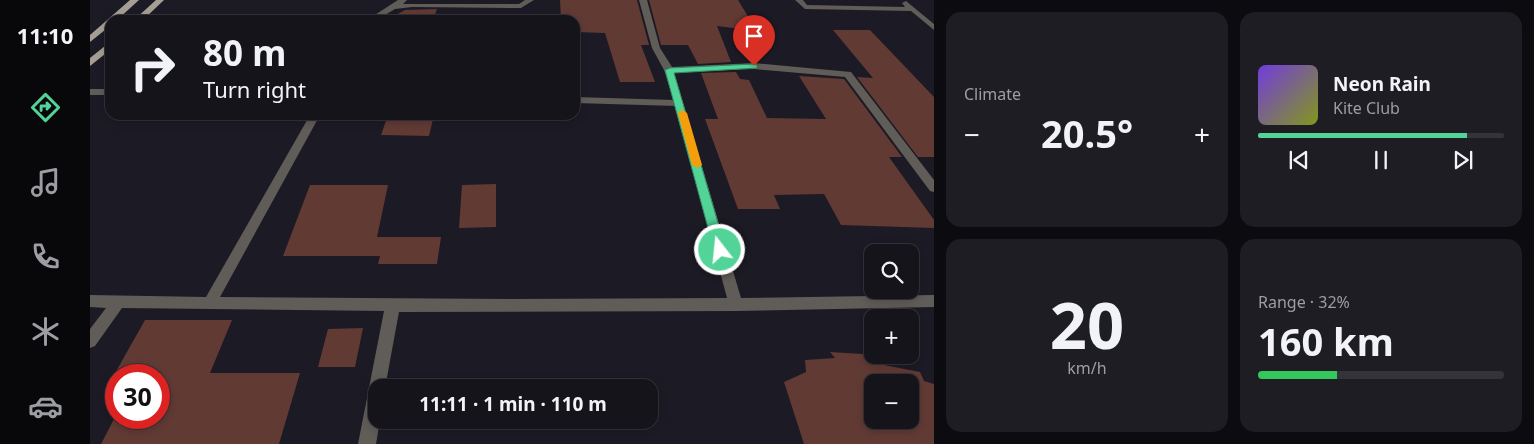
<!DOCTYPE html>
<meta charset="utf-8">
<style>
:root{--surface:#15141b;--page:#1e1d24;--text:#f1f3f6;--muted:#9d9ea3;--line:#34333a;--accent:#52d397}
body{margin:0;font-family:"Noto Sans",sans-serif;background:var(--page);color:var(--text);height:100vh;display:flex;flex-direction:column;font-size:19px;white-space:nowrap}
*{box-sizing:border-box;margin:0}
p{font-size:16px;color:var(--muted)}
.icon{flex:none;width:28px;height:28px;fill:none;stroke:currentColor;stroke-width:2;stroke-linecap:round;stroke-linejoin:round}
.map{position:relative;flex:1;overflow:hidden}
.panel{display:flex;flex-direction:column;gap:12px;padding:12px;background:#0c0b0f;width:600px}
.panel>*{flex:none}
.guide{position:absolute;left:15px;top:15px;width:475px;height:105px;border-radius:15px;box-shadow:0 2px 8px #0003,0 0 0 1px var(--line);background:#15141b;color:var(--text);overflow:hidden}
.tools{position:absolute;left:774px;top:244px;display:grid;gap:10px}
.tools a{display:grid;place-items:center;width:55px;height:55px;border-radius:10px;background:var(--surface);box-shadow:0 2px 8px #0003,0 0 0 1px var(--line);font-size:25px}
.speed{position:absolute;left:15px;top:364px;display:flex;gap:10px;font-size:25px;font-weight:700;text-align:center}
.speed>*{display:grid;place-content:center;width:65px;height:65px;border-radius:50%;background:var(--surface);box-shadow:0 2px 8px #0003,0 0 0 1px var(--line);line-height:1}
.speed .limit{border:8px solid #d22;background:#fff;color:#111}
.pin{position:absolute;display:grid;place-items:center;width:42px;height:42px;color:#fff;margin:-51px -21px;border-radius:50% 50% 50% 0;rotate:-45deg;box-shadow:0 0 5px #0007}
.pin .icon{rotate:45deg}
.me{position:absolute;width:55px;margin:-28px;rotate:344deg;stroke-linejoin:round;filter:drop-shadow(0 0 4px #0008)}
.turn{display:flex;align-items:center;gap:18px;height:105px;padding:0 15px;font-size:22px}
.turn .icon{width:65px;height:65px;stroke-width:2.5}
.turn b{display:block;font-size:35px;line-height:42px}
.big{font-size:38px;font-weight:700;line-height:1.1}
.panel .widget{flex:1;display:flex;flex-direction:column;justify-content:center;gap:8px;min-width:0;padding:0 18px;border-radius:15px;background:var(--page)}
.panel .dial{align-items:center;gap:0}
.dial b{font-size:65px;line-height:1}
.song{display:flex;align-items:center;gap:15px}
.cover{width:60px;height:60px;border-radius:8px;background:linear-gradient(135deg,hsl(260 70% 55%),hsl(70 70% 35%))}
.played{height:5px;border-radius:2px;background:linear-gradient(90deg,var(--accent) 85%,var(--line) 85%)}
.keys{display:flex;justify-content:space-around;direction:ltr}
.heat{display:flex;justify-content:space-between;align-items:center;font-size:28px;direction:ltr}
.charge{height:8px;border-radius:4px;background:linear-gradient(90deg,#34c759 32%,var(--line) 0)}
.panel .tiles{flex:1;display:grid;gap:12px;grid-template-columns:repeat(2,1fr)}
.trip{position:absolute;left:278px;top:379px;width:290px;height:50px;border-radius:15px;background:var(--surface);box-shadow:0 2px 8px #0003,0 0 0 1px var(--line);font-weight:700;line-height:50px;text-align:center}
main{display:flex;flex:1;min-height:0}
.tab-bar{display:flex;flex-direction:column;width:90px;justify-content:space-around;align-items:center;background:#08080b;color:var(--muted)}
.tab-bar .icon{width:35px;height:35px}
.tab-bar .current{color:var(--accent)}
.tab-bar b{font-size:22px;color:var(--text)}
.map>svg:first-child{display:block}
.building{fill:#613a34;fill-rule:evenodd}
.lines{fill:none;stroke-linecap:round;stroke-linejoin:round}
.minor{fill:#605c57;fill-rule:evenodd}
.major{fill:#a59e94;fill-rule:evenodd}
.route{fill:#52d397;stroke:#358962}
.slow{fill:#f59e0b}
</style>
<main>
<nav class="tab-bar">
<b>11:10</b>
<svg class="icon current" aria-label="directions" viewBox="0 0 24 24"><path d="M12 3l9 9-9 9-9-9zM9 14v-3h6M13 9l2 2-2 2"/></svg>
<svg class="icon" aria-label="music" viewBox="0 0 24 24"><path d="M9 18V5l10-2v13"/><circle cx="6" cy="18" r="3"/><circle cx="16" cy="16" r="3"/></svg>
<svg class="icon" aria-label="phone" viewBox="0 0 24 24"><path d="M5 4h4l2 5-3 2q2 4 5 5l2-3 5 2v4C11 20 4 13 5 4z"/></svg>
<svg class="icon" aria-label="climate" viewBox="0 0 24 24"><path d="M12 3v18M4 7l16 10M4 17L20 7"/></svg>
<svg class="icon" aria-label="car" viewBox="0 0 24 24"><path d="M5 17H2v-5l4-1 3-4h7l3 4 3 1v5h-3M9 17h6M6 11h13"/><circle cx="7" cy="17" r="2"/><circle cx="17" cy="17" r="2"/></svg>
</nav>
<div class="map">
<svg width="844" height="444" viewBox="0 0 844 444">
<rect width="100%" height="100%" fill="#1c1a24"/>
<path class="building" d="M470 0H547L559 45H551L565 82H530L515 33 485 32V20H471Z
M559 0H648L667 31 627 26 641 62 608 64 598 45H571Z
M347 9 343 20H297L315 10Z
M743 30H780L844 97V157H828L767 77 783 78Z
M646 72 650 79 659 80 677 118 736 119 709 76 754 79 812 157H799L844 220V228L751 225 734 194 684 195 690 209H648L615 119H628L611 73Z
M298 115H344L339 136 291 135Z
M406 184V227L369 228 372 185Z
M220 185H298L287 237H351L347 264H288L290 256H193Z
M55 320H142L120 373H210L189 444H11L24 419 69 418V375H24Z
M273 328 265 367H228L238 329Z
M740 352 788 355 794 365 830 372 834 381 844 384V444H714L694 382 716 372 715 360 745 358ZM782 382H820V420H782Z"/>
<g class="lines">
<path class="minor" d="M308 0H317L313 4H429L435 0H444L431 8 322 7 305 9 287 20H277Z
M549 0H557L570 48 582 67 664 63 761 72 844 180V192L840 191 755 77 664 69 584 72 651 298 844 295V307L646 311 309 312 295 388H286V420H290L286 444H268L294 311 32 308 5 346 0 348V329L16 308 0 307V295L116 297 220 115H230L130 297 422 299 637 298 586 106 485 103V97L584 100 574 70 562 48Z
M705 0H713L717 5 815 7 812 3 816 1 844 24V30L821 11 715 9Z
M0 89H20V95H0Z"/>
<path class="major" d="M40 0H49L27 20H20V26L0 42V35Z
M66 0H74L53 20H44Z
M20 42V50L0 66V58Z"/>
</g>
<path class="route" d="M664 64 667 65V68L584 73 636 250 634 253H626L624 250 575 70 580 68Z"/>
<path class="slow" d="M592 110 597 113 612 165 607 168 602 165 588 113Z"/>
</svg>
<div class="tools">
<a><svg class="icon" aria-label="search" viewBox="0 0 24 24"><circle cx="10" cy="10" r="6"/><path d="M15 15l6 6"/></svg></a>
<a>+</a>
<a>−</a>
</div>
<div class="speed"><div class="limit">30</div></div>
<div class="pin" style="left:664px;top:66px;background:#d93025"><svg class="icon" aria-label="arrive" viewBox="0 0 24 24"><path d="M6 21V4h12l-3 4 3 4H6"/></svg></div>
<svg class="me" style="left:630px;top:250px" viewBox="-20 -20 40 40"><circle r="17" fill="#52d397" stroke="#fff" stroke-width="3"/><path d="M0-11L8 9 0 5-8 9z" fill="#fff"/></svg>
<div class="trip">11:11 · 1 min · 110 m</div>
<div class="guide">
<div class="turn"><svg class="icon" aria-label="right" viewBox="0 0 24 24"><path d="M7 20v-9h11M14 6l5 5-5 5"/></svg><div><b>80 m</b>Turn right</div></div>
</div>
</div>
<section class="panel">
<div class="tiles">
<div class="widget"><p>Climate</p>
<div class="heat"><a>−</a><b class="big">20.5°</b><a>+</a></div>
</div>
<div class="widget">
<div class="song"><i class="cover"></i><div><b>Neon Rain</b><p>Kite Club</p></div></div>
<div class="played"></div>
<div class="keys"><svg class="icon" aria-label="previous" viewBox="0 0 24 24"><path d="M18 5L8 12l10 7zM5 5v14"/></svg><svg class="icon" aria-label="pause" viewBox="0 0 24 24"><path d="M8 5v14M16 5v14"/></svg><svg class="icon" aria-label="next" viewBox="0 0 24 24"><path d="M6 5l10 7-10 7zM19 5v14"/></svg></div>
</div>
<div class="widget dial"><b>20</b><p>km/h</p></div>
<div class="widget"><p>Range · 32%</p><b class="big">160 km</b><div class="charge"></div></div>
</div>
</section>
</main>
